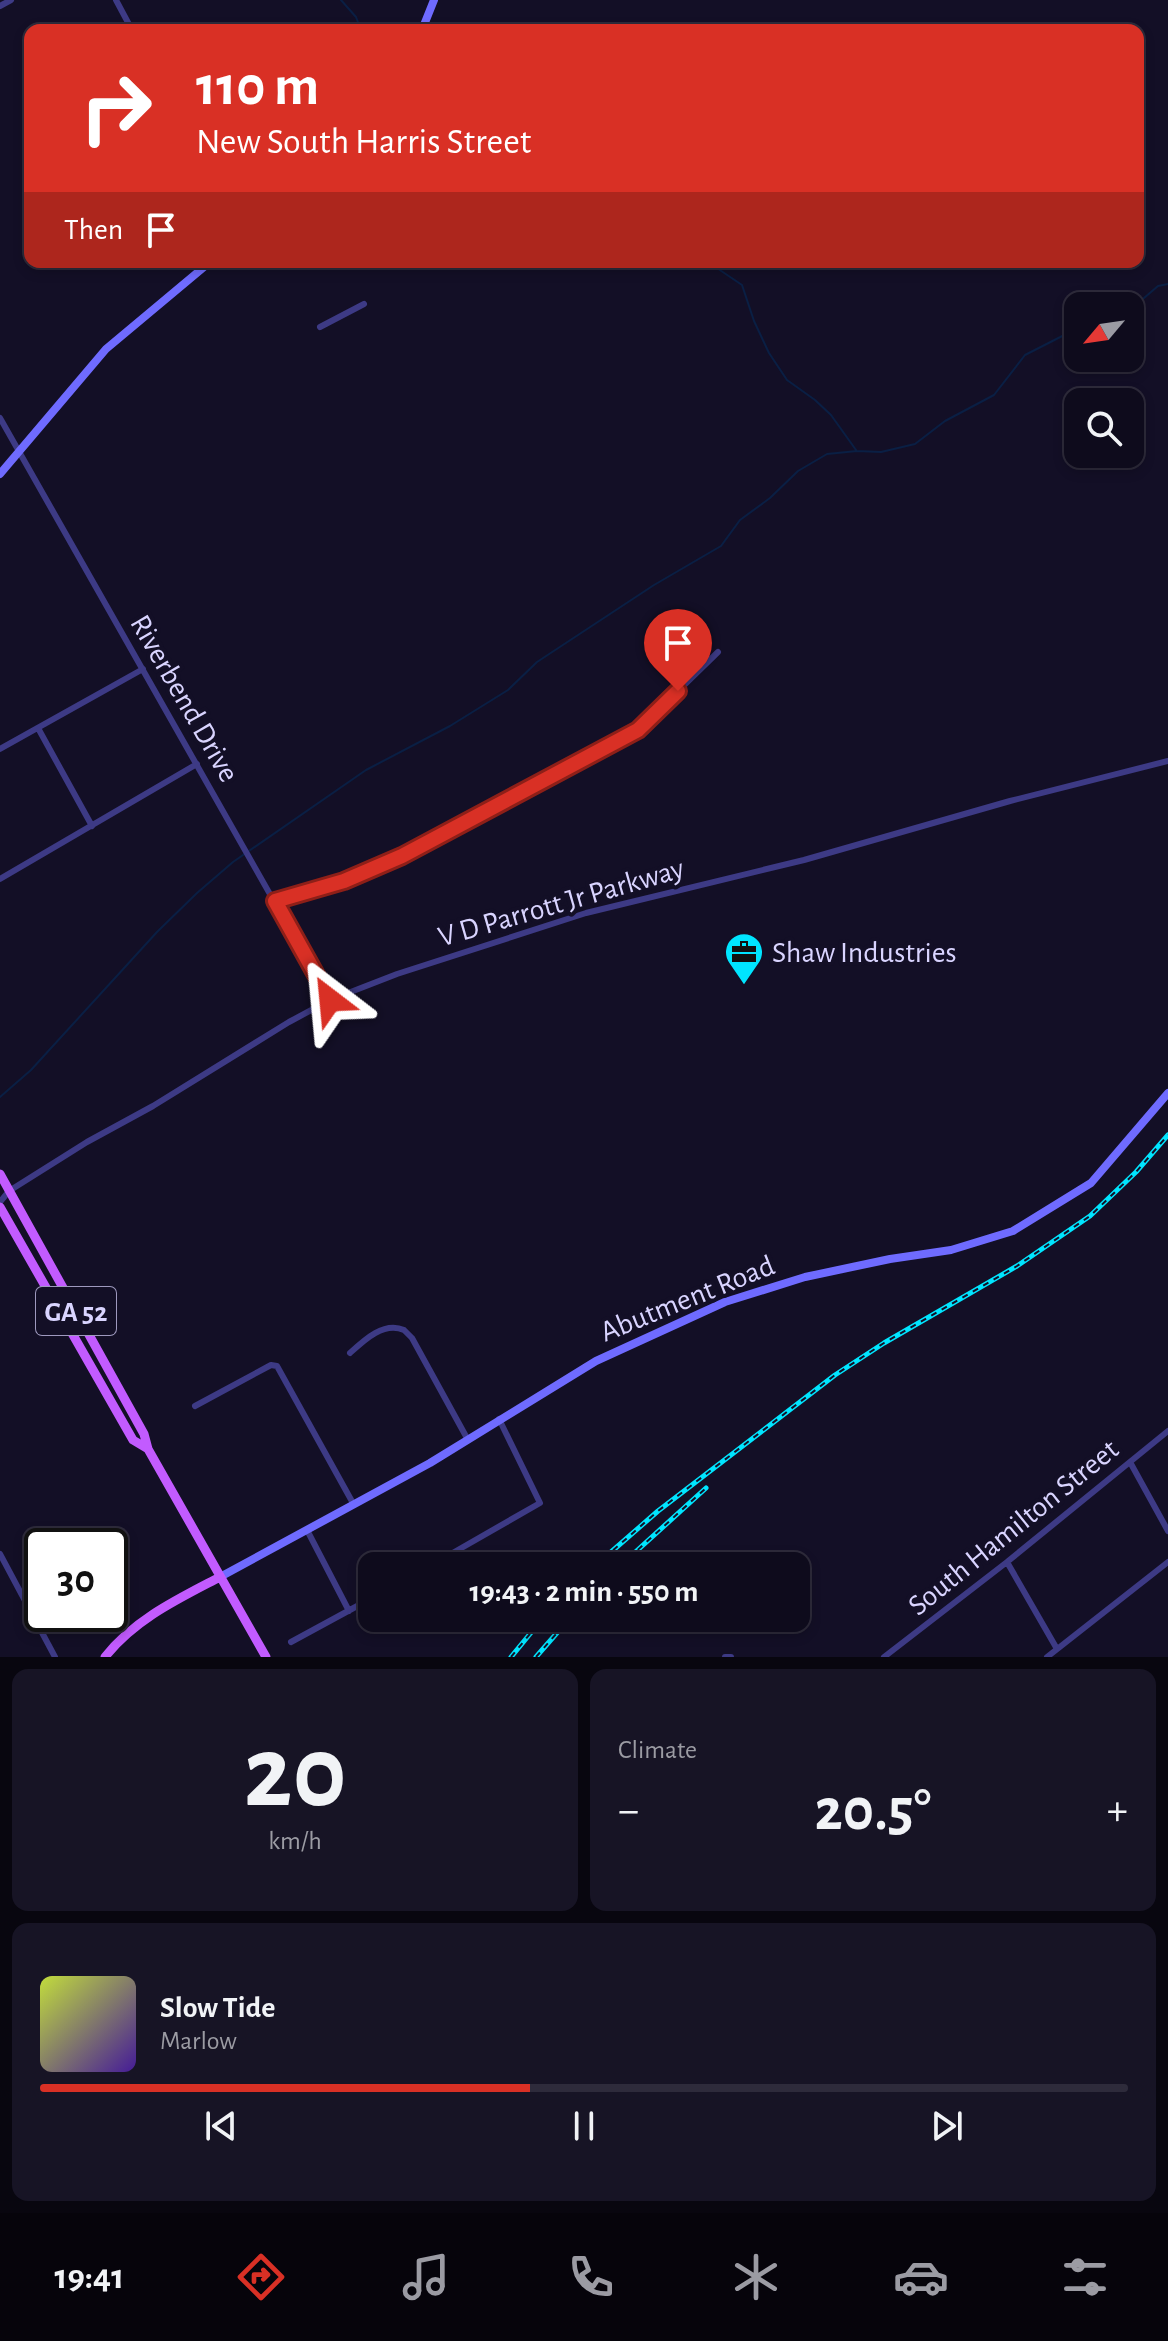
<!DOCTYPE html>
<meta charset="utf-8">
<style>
:root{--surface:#0e0b1c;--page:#171425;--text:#f1f3f6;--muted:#9b9ba3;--line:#2e2b3b;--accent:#d93025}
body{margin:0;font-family:"Alegreya Sans",sans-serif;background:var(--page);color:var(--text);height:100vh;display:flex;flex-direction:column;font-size:30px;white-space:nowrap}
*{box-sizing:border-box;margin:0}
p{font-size:26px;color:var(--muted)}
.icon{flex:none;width:44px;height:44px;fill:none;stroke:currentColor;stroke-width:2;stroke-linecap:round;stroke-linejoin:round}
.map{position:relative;height:1657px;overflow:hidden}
.panel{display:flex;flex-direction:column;gap:12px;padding:12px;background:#08060f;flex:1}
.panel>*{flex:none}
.guide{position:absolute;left:24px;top:24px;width:1120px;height:244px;border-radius:16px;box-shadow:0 4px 12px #0003,0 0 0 2px var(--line);background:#d93025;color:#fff;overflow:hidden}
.needle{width:52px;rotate:241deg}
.buttons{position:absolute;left:1064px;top:292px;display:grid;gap:16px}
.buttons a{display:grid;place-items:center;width:80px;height:80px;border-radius:16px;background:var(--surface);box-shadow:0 4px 12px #0003,0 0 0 2px var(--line);font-size:40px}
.speed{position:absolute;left:24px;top:1528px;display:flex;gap:16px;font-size:40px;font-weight:700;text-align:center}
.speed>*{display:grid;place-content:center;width:104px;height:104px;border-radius:50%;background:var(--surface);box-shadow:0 4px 12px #0003,0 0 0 2px var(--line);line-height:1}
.speed .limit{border:4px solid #111;border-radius:12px;background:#fff;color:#111}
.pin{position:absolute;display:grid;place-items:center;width:68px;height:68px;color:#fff;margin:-82px -34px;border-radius:50% 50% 50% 0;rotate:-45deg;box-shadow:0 0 8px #0007}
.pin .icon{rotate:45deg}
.me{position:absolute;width:88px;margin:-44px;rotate:331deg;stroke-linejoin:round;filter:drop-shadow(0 0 6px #0008)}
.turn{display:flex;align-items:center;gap:28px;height:168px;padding:0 40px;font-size:36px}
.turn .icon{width:104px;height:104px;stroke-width:2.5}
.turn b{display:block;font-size:56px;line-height:68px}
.then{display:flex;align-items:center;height:76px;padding:0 40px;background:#0003;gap:16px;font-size:30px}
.big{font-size:60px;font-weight:700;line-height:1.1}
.panel .card{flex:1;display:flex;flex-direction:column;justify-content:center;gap:12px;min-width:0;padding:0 28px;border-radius:16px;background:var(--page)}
.panel .dial{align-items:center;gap:0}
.dial b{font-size:104px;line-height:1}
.song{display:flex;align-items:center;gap:24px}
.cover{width:96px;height:96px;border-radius:12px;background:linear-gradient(135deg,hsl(70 70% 55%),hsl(260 70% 35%))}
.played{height:8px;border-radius:4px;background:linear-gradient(90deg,var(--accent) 45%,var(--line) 45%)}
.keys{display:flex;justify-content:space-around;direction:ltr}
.heat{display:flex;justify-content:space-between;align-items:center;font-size:44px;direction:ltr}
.panel .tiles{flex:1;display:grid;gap:12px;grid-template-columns:1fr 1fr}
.card:last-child{grid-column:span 2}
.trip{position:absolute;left:358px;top:1552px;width:452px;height:80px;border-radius:16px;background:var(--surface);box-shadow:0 4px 12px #0003,0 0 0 2px var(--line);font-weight:700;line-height:80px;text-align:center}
.tabs{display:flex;height:128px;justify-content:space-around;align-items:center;background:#06040b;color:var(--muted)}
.tabs .icon{width:56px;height:56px}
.tabs .on{color:var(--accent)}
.tabs b{font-size:36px;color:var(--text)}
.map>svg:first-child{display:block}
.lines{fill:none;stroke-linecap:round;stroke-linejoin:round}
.stream{stroke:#0a1f44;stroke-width:2}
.street{stroke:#3d3a85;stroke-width:6}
.secondary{stroke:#6f6bff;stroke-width:8}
.primary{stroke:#c25bff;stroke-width:9}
.rail-casing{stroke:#00e5ff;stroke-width:5}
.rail{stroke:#130f26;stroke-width:2;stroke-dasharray:6;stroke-linecap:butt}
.route-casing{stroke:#8d1f18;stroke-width:20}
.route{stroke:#d93025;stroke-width:14}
.labels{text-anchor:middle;stroke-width:8;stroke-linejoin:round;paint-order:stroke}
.shield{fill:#130f26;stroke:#9e99be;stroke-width:2}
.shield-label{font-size:28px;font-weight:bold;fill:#d9d4ff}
.street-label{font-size:30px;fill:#d9d4ff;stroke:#130f26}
.poi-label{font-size:30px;fill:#d9d4ff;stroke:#130f26;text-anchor:start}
</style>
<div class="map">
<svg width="1168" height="1657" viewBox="0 0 1168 1657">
<rect width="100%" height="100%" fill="#130f26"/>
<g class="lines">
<path class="stream" d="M341 0 356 17 361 30
M708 262 742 285 754 321 769 353 787 380 815 400 831 415 856 450
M1130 310 1158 286 1168 284
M0 1097 31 1070 157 932 197 893 233 862 366 770 450 726 508 690 537 662 654 585 721 546 740 520 770 498 798 471 827 454 857 451 881 452 915 444 945 421 994 395 1025 355 1078 328"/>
<path class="street" d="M116 0 132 30
M0 6 11 0
M320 327 364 304
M0 418 330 1000
M38 728 92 826
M0 749 143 669
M0 879 197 764
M275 901 314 891 374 869 638 730 718 652
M0 1202 9 1191 87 1142 153 1106 289 1022 330 1000 397 974 586 913 804 860 1010 801 1168 761
M350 1353C364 1340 384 1321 404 1330L412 1338 468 1440
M195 1406 271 1365 277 1366 354 1505
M1130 1462 1168 1531
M307 1530 349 1611
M0 1554 55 1657
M1007 1562 1057 1649
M430 1566 540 1503 499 1419
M291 1642 372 1598
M725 1657H731
M884 1657 1007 1562 1168 1431
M1047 1657 1168 1562"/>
<path class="secondary" d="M422 30 434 0
M0 474 106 349 210 262
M220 1577 430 1463 596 1361 725 1302 805 1277 890 1259 951 1250 1013 1231 1091 1183 1168 1093"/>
<path class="primary" d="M0 1174 144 1434 148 1449 266 1657
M0 1207 133 1440 148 1449
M105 1657C135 1619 178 1599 220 1577"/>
<g class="rail-casing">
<path id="rail" d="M595 1566 658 1511 835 1375 884 1343 1017 1266 1090 1216 1136 1172 1168 1135
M620 1566 706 1488
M511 1657 543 1618
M536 1657 570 1618"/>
</g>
<use href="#rail" class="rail"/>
</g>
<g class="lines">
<g class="route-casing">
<path id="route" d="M330 1000 275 901 344 881 402 856 638 730 678 691"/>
</g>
<use href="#route" class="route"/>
</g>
<defs>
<g id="office-pin" transform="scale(2)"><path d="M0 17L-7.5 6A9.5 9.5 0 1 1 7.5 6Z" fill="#00e5ff" stroke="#130f26"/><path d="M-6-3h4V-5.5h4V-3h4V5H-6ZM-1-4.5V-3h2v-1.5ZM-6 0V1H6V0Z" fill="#111"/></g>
</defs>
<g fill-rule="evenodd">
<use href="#office-pin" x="744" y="952"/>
</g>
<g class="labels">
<rect class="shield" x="36" y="1287" width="80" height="48" rx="6"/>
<g class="shield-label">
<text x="76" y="1321">GA 52</text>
</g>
<g class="street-label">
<text transform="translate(185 698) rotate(60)" y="10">Riverbend Drive</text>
<text transform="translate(561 902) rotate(-16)" y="10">V D Parrott Jr Parkway</text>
<text transform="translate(687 1298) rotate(-22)" y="10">Abutment Road</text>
<text transform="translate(1013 1527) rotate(-39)" y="10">South Hamilton Street</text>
</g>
<g class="poi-label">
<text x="772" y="962">Shaw Industries</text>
</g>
</g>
</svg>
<div class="buttons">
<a><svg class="needle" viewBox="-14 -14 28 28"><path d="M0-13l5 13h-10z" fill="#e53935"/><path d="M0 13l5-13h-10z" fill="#9b9ba3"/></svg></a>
<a><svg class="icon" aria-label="search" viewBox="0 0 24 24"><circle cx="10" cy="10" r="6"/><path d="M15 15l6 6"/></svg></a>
</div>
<div class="speed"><div class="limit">30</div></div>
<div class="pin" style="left:678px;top:691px;background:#d93025"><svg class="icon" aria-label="arrive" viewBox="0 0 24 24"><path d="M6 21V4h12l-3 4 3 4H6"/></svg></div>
<svg class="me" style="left:330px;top:1000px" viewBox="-20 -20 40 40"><path d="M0-17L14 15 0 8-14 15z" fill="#d93025" stroke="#fff" stroke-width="4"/></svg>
<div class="trip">19:43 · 2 min · 550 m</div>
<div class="guide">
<div class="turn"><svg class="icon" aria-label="right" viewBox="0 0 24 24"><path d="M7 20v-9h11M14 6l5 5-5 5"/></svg><div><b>110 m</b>New South Harris Street</div></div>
<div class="then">Then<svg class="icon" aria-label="arrive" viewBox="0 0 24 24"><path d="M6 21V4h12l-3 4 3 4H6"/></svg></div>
</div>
</div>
<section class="panel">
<div class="tiles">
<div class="card dial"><b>20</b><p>km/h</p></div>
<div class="card"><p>Climate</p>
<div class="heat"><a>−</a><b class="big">20.5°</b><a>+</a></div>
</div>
<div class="card">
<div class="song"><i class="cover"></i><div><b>Slow Tide</b><p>Marlow</p></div></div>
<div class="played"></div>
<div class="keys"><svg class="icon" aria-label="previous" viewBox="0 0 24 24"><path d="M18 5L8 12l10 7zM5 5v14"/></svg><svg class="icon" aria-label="pause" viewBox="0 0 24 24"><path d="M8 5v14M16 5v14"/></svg><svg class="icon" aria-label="next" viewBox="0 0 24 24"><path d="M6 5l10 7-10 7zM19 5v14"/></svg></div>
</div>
</div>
</section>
<nav class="tabs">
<b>19:41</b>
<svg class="icon on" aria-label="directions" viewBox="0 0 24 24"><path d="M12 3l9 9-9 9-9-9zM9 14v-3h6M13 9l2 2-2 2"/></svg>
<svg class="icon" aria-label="music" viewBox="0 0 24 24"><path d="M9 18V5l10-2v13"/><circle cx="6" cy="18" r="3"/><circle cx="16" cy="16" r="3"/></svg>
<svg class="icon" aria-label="phone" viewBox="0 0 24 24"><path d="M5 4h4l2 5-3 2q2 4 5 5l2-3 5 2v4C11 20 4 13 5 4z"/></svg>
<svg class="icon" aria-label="climate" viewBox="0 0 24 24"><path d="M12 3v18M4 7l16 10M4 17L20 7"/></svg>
<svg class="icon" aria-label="car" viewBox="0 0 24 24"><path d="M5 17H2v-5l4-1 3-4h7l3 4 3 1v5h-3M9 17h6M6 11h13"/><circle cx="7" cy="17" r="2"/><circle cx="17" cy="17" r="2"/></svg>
<svg class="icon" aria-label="filters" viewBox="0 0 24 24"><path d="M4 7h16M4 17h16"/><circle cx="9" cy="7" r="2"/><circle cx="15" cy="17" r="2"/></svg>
</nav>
